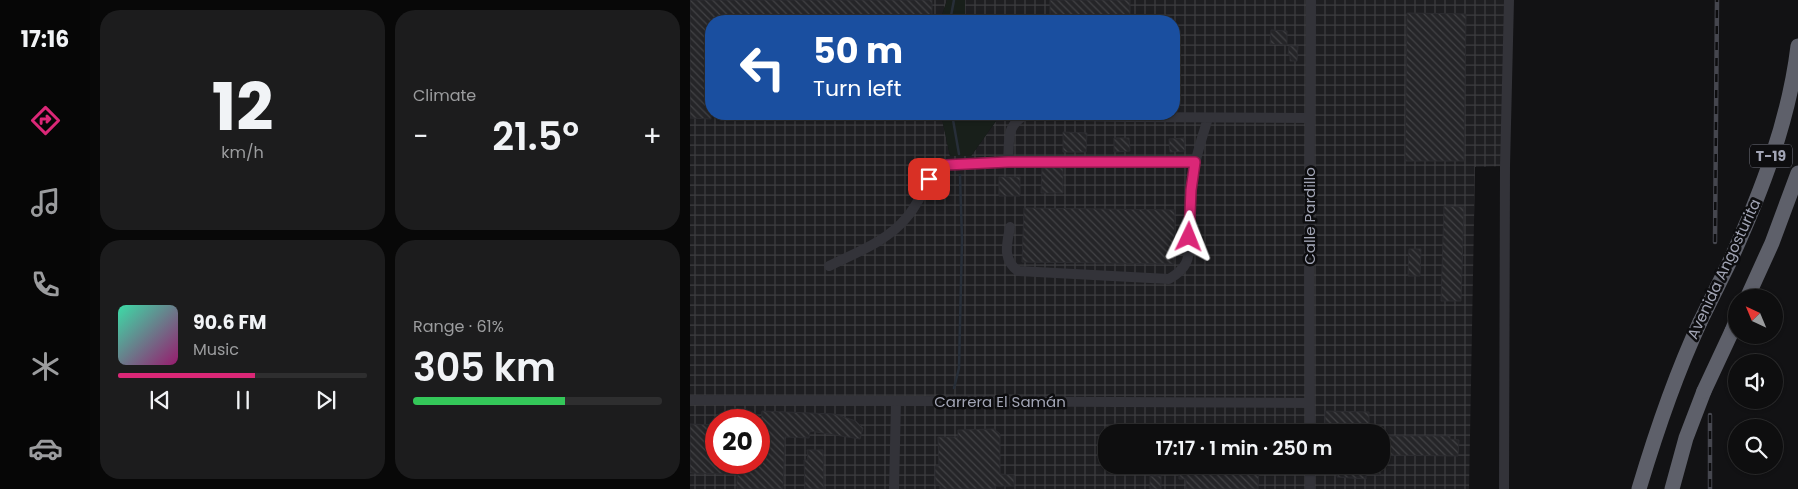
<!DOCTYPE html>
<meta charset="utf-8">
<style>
:root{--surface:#0e0e0f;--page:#1c1c1d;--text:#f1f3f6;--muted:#9b9c9e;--line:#2e2e2f;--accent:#db2777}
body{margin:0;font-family:Poppins,sans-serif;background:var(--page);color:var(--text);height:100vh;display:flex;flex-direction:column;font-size:19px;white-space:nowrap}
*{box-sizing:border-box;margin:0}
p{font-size:16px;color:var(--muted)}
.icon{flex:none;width:28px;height:28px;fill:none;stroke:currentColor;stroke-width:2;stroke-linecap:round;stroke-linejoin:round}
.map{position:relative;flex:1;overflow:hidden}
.sheet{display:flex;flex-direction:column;gap:10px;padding:10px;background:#080808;width:600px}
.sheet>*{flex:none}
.hud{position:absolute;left:15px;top:15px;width:475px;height:105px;border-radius:20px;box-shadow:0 1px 4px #0004,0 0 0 1px var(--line);background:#1a4fa0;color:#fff;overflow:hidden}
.needle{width:32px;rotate:316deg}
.buttons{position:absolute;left:1038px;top:289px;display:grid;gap:10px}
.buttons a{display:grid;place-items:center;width:55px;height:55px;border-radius:50%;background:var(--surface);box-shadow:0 1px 4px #0004,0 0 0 1px var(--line);font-size:25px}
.speed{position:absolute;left:15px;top:409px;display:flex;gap:10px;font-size:25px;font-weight:700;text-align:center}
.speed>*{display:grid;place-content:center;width:65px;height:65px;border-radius:50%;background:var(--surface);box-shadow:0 1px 4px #0004,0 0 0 1px var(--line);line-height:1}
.speed .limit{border:8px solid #d22;background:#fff;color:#111}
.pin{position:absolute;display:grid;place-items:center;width:42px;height:42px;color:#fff;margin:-21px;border-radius:10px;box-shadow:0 2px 8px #0006}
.me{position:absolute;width:55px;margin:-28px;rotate:2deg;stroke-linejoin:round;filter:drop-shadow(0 0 4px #0008)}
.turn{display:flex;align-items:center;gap:18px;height:105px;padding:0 25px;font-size:22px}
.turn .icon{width:65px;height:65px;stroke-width:2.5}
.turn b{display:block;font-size:35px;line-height:42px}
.big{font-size:38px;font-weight:600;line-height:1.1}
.sheet .card{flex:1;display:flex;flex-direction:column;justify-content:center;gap:8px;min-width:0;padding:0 18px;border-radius:20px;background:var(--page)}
.sheet .dial{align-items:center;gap:0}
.dial b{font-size:65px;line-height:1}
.song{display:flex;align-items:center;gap:15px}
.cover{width:60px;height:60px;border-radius:8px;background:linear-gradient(135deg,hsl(160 70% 55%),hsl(320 70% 35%))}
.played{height:5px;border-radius:2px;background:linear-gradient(90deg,var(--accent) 55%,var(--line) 55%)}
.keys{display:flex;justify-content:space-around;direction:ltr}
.heat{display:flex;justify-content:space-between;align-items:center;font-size:28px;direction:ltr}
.charge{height:8px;border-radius:4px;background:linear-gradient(90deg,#34c759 61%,var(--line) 0)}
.sheet .tiles{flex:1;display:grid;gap:10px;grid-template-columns:repeat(2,1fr)}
.trip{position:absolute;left:408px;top:424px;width:292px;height:50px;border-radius:20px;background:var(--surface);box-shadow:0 1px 4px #0004,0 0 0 1px var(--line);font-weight:600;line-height:50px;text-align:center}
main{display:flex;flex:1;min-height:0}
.menu{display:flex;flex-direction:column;width:90px;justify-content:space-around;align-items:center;background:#060606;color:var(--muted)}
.menu .icon{width:35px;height:35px}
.menu .selected{color:var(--accent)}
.menu b{font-size:22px;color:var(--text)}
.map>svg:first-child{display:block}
.industrial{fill:url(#industrial-grid);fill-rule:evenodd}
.grass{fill:#181f1a}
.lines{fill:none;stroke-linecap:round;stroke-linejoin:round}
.stream{stroke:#272e38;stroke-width:2.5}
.building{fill:url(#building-back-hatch);stroke:#2c2c30}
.minor{stroke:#333339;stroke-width:10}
.highway{stroke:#5e606a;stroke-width:15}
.rail-casing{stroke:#45464e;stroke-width:4.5}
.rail{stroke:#0d0d0f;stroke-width:2.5;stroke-dasharray:8;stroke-linecap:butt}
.highway-bridge{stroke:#5e606a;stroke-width:15}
.route-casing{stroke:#8e194d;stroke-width:12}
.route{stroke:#db2777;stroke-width:9}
.labels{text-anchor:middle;stroke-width:5;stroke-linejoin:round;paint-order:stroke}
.shield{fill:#0d0d0f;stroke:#757783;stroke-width:1}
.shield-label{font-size:14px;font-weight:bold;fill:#a2a5b5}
.street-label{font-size:15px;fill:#a2a5b5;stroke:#0d0d0f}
</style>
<main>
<nav class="menu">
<b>17:16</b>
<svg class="icon selected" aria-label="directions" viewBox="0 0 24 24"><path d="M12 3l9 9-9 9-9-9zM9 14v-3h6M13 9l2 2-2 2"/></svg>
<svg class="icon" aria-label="music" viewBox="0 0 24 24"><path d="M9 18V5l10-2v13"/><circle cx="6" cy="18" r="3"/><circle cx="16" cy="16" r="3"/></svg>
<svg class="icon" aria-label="phone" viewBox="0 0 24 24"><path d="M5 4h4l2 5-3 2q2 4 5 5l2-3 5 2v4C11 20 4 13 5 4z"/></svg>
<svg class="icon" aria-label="climate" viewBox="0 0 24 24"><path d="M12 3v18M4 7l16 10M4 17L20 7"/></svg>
<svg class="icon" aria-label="car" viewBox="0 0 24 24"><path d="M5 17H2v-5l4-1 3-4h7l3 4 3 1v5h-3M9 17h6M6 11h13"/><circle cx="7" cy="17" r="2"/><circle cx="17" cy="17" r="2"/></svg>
</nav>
<section class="sheet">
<div class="tiles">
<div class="card dial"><b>12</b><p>km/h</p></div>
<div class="card"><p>Climate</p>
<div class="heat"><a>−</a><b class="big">21.5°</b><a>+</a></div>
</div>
<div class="card">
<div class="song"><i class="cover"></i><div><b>90.6 FM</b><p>Music</p></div></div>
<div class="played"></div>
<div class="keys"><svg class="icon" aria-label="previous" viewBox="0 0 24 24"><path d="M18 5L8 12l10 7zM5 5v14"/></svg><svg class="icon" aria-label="pause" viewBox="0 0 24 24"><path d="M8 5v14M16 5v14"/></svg><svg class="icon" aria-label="next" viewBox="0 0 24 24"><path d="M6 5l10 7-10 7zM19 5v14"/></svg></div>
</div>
<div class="card"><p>Range · 61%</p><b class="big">305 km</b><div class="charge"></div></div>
</div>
</section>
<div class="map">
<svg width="1108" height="489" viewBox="0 0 1108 489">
<defs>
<pattern id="industrial-grid" width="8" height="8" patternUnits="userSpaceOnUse" patternTransform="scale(1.25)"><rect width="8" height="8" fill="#1e1e21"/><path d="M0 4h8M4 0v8" fill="none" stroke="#3c3c3f"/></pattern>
<pattern id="building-back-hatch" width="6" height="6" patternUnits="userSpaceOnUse" patternTransform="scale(1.25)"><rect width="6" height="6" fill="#252528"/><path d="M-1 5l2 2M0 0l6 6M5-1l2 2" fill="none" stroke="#424245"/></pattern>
</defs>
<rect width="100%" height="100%" fill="#121214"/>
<path class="industrial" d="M0 0H257L250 21H21V114H251L260 156H281L311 114H484V21H275V0H819L815 166 785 167 779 489H0ZM26 420H69V462H26ZM416 432H691V465H416Z"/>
<path class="grass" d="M257 0H275V21H250Z
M251 114H311L281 156H260Z"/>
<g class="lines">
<path class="stream" d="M260 21 264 0
M262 114 269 154
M264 388 269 368 272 240 270 175"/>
</g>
<path class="building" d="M0 0H242V21H21V119L0 118Z
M360 0H440V21H360Z
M717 13 776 14 774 161H715Z
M581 30 597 31V45L580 44Z
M599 46H608L607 61H600V55H598Z
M373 132 397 133 396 152H373Z
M424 138H439L440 151 424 152Z
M494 138 495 151 480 152 479 139Z
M352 168H373V193H351Z
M309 177H330V196H309Z
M754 206 774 207 771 301H751Z
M334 208 485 210 484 264 332 262Z
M719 249H731L730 276H718Z
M72 411 144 414 166 421 173 428 170 439 120 431 119 438 95 437 93 489H47V470H54V462H69V422H71Z
M635 411 679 412V432H635Z
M0 424 26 425V462H38L37 474 0 473Z
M304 429 310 434V474L324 475V486H305V489H250V485H245V466H249L248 437H268V430Z
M691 436H760V439L769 440 768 456 691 455Z
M117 450H133L134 489H115L114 460H118Z
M489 465H569L568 489H496V479H489Z
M648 465 691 467 690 475 676 474V479L647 477Z
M460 476H471V489H460Z"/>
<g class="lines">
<path class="minor" d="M318 161C320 140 315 127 335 115L437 117 620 118
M320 227C317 244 312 259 328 271L479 279C486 275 492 271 496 263 503 249 499 207 501 190 503 165 511 141 518 118
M139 266C165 253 198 241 217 217 232 200 235 178 256 165L318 161 505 162
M0 400 620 403
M620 432 619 251 621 0
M620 465V489
M204 489 206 401
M814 489 815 166 819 0"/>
<path class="highway" d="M1040 261C1071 193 1099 121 1108 46
M1057 298 1082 243 1108 173
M1042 331 1046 321
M949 489C966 432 985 376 1010 322
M982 489 996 438 1014 391"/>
<g class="rail-casing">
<path id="rail" d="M1025 242 1027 0
M1020 415V489"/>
</g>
<use href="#rail" class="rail"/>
<path class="highway-bridge" d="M1010 322 1040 261
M1014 391 1042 331"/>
</g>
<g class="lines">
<g class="route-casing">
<path id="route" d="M239 179 249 170 256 165 318 162H505L501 190 499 237"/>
</g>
<use href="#route" class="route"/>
</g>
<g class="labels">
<rect class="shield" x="1060" y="144.5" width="42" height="23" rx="4"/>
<g class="shield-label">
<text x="1081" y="161">T-19</text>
</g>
<g class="street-label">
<text transform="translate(620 216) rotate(-90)" y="5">Calle Pardillo</text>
<text transform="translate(1034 269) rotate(-65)" y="5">Avenida Angosturita</text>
<text x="310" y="407">Carrera El Samán</text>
</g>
</g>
</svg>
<div class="buttons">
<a><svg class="needle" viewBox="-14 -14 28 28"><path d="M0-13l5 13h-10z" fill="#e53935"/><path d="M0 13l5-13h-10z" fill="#9b9c9e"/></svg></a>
<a><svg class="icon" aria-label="sound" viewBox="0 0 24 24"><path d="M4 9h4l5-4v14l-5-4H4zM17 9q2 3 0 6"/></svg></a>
<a><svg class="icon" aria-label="search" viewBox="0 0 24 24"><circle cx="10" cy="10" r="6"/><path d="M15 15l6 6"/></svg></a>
</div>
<div class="speed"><div class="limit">20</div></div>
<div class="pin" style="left:239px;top:179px;background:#d93025"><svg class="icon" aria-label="arrive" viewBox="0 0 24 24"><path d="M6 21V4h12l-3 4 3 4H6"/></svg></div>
<svg class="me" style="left:499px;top:237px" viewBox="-20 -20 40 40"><path d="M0-17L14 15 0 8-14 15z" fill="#db2777" stroke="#fff" stroke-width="4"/></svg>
<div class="trip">17:17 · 1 min · 250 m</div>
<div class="hud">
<div class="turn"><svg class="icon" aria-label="left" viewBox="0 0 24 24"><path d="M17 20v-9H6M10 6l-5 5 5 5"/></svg><div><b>50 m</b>Turn left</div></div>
</div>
</div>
</main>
